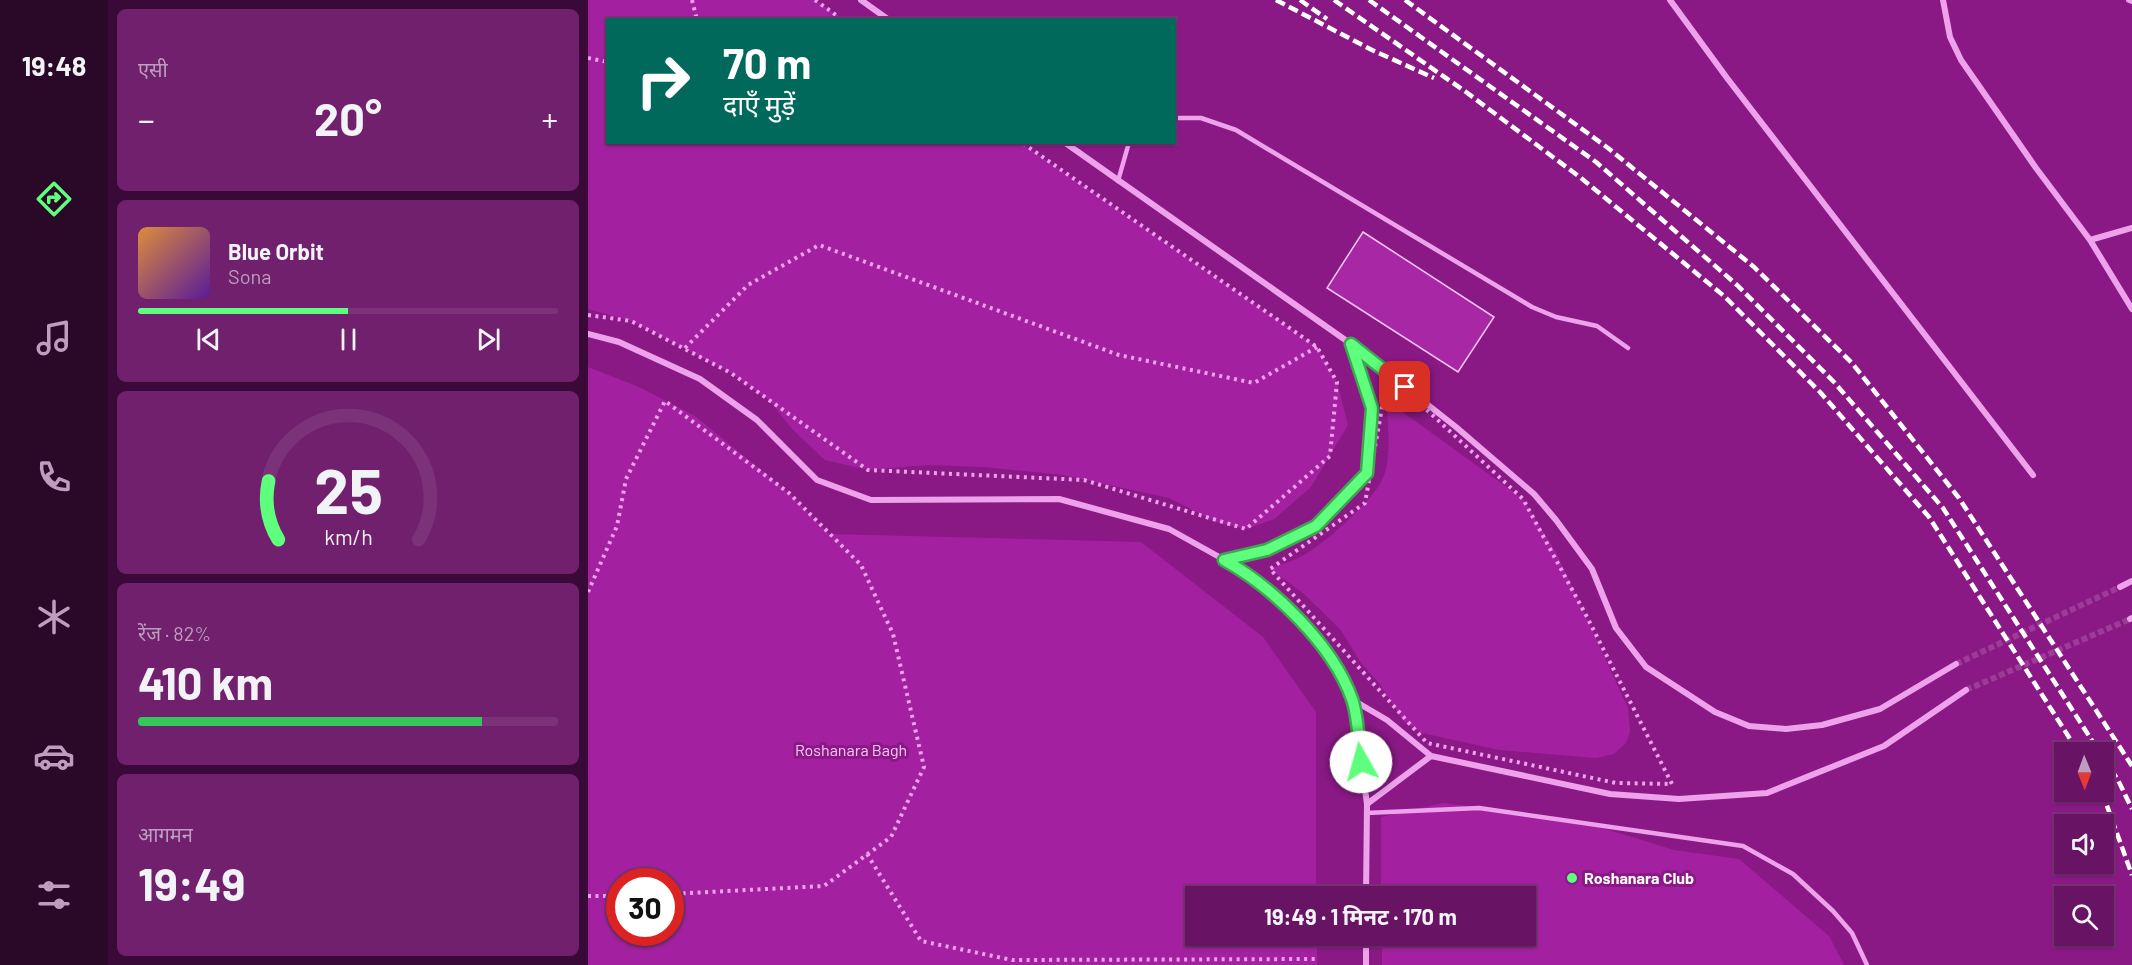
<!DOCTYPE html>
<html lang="hi">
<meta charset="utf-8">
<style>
:root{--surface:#681364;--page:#70206d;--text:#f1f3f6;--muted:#bd9ebf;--line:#7b3278;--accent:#5eff7c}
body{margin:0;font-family:Barlow,"Noto Sans Devanagari",sans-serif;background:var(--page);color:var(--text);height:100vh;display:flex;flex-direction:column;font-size:22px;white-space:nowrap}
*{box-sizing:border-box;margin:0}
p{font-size:20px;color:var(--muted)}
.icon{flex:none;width:33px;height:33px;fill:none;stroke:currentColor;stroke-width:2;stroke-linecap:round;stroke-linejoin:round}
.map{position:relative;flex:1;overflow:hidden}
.sheet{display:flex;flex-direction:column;gap:9px;padding:9px;background:#390a37;width:480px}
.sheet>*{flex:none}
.hud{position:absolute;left:18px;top:18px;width:570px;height:126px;border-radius:0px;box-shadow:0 2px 4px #0004,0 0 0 2px var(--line);background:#00695c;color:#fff;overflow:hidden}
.needle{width:39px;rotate:179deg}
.controls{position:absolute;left:1466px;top:742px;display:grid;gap:12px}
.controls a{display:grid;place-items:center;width:60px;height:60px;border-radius:0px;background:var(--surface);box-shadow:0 2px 4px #0004,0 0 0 2px var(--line);font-size:30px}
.speed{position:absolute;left:18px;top:868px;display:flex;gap:12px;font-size:30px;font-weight:700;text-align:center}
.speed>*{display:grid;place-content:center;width:78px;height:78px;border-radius:50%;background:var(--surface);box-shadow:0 2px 4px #0004,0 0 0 2px var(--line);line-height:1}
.speed .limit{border:9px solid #d22;background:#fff;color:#111}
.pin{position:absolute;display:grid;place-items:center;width:51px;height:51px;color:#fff;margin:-26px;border-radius:12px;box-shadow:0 3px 9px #0006}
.me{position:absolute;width:66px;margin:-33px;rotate:353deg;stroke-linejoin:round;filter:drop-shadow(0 0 4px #0008)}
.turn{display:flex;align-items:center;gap:21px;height:126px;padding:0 18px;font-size:27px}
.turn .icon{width:78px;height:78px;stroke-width:2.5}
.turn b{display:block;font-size:42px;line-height:51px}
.big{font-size:45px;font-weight:700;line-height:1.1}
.sheet .widget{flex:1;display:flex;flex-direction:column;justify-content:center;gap:9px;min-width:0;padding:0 21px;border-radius:9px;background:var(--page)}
.sheet .dial{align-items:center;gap:0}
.dial svg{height:156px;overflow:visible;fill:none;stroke:var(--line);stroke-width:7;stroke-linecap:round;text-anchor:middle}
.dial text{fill:var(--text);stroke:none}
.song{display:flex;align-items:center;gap:18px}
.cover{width:72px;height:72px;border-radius:9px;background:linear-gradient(135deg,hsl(30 70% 55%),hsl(270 70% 35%))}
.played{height:6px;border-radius:3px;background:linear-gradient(90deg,var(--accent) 50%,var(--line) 50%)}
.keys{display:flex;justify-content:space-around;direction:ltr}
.heat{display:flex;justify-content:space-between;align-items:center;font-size:33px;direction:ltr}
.charge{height:9px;border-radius:4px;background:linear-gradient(90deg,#34c759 82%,var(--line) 0)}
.trip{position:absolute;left:597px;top:886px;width:351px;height:60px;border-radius:0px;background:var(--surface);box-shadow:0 2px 4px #0004,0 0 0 2px var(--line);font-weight:700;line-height:60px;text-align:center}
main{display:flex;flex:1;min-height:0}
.menu{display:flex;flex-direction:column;width:108px;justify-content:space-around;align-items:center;background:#2a0828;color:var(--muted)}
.menu .icon{width:42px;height:42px}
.menu .on{color:var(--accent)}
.menu b{font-size:27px;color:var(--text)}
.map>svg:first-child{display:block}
.green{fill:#a321a0;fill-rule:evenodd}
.building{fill:#a827a5;stroke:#fac8f9;stroke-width:1.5}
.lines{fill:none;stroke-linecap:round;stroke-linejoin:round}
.street-tunnel{stroke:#9c3c98;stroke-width:6;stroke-dasharray:6 3;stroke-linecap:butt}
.path{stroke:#eea2ec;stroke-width:4;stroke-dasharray:3 4.5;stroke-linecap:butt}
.lane{stroke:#eea2ec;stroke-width:4.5}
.street{stroke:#eea2ec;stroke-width:6}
.rail{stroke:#fff;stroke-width:4.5;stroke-dasharray:10 4.5;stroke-linecap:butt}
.route-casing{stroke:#3da651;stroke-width:15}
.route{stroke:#5eff7c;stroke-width:10}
.poi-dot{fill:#5eff7c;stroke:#8a1986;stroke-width:2}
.labels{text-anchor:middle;stroke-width:6;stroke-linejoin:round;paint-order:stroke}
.park-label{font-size:16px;fill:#fac8f9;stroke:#8a1986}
.poi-label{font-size:16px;font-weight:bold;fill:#fff;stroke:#8a1986;text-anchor:start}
</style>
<main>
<nav class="menu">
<b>19:48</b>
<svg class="icon on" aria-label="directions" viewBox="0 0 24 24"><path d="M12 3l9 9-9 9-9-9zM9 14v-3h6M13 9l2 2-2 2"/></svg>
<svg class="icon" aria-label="music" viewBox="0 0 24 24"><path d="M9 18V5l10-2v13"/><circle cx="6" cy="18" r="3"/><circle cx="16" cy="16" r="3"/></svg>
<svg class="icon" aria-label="phone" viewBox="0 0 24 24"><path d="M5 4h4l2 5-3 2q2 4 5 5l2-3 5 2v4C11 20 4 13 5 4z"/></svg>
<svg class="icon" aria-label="climate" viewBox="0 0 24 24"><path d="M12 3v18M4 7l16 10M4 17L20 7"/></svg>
<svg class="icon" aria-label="car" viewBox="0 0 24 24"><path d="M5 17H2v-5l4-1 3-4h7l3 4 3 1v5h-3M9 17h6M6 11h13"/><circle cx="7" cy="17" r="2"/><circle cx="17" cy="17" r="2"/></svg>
<svg class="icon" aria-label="filters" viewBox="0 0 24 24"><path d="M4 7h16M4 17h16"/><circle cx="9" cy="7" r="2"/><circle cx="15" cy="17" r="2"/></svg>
</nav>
<section class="sheet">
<div class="widget"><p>एसी</p>
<div class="heat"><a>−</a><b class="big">20°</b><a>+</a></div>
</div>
<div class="widget">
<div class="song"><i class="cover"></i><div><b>Blue Orbit</b><p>Sona</p></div></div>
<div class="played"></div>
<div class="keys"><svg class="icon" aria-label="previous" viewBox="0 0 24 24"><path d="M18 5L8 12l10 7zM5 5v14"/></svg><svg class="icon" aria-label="pause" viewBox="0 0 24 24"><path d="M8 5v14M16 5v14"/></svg><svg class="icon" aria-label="next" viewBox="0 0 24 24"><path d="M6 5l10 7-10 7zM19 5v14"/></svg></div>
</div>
<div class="widget dial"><svg viewBox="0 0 100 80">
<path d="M14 69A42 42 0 1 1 86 69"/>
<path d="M14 69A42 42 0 0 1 9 39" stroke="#5eff7c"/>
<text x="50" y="56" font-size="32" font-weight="700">25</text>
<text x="50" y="72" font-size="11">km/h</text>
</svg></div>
<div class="widget"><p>रेंज · 82%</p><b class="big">410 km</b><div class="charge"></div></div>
<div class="widget"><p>आगमन</p><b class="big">19:49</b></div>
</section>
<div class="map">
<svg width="1544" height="965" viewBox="0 0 1544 965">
<rect width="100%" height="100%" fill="#8a1986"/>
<path class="green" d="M0 0H227L255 19 20 20V142L433 143 729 347 749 382 760 425 723 487 686 519 658 529 628 522 581 498 475 475 395 467 339 465 280 470 237 460 204 429 182 401 143 373 43 321 0 309Z
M0 367 51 387 107 416 201 493 241 534 553 542 675 637 728 712V897H608V936H729V965H0ZM32 882H82V933H32Z
M798 400 935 499 969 554 1040 708 1042 732 1038 743 1026 754 1008 758 911 750 834 733 816 722 791 683 773 663 753 630 715 593 682 569C693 564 706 561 716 555 737 543 786 500 795 478 804 457 800 422 798 400Z
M855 803 985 819 1086 850 1151 859 1241 936 1256 965H794V936H938V897H793V817Z"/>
<path class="building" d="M775 232 906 317 870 372 739 288Z"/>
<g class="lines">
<path class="street-tunnel" d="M1368 664 1532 587
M1378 690 1542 619"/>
<path class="path" d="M104 0 109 20
M227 0 255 20
M0 58 20 62
M0 315 43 321 143 373 280 470 496 480 658 529 742 456 749 382 729 347 433 142
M97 348 160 285 231 245 531 355 666 383 729 347
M800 374 935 499 999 617 1084 784 1028 783 839 743 682 569 777 503Z
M0 592 29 526 38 479 77 401 201 493 273 565 305 634 336 767 303 837 236 886 82 894
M279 854 333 941 424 960 730 959
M0 896H32"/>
<path class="lane" d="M586 118H613L648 130 944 307 968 317 1009 326 1040 348
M530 181 540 146 542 142
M778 813 891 808 1155 846 1205 874 1245 911 1264 933 1279 965"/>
<path class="street" d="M273 0 301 20
M1082 0 1139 78 1445 475
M1355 0 1362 37 1373 60 1448 168 1502 240 1544 309
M1541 0 1544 1
M476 142 763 344 868 427 946 494 968 520 1004 569 1028 628 1058 667 1127 712 1161 726 1198 729 1234 725 1292 709 1368 664
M1502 240 1544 228
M0 334 31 342 112 379 169 420 229 480 283 500 471 499 581 529 651 568 704 609 747 664 765 700 799 720 843 756
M636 560 679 550 728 526 779 473 784 408 763 345
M1532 587 1544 581
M1542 619 1544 618
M765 700 779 804 778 897
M779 804 843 756 1022 794 1091 799 1179 793 1296 746 1378 690
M778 965V936"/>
<path class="rail" d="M688 0 784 50 846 78
M712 0 739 19
M746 0 878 92 993 178 1136 296 1232 392 1341 517 1491 753
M781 0 1008 162 1149 285 1246 382 1355 508 1512 753
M817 0 1020 148 1166 267 1264 363 1371 498 1544 766
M1515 757 1530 780 1544 809
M1514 792 1544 875"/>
</g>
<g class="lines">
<g class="route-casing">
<path id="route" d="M773 762C771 744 770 715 764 699 745 645 685 587 636 560L679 550 728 526 779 473 784 408 763 344 817 387"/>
</g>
<use href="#route" class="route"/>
</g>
<circle class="poi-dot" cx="984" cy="878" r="6"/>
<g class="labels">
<g class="park-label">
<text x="263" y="756">Roshanara Bagh</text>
</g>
<g class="poi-label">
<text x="996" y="884">Roshanara Club</text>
</g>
</g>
</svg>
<div class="controls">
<a><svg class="needle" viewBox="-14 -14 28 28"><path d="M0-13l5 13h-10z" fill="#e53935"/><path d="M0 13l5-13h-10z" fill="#bd9ebf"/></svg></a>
<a><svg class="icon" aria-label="sound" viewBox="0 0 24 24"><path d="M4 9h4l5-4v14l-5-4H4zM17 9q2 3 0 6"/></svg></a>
<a><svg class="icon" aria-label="search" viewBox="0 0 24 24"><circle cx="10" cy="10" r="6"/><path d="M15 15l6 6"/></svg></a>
</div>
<div class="speed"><div class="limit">30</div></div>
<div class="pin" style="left:817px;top:387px;background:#d93025"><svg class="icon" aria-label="arrive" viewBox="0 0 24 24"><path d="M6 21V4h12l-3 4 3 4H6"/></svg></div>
<svg class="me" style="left:773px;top:762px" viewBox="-20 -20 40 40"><circle r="19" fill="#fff"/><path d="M0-13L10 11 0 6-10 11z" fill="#5eff7c"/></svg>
<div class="trip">19:49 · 1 मिनट · 170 m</div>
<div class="hud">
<div class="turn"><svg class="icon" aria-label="right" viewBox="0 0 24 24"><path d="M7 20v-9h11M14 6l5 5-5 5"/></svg><div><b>70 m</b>दाएँ मुड़ें</div></div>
</div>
</div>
</main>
